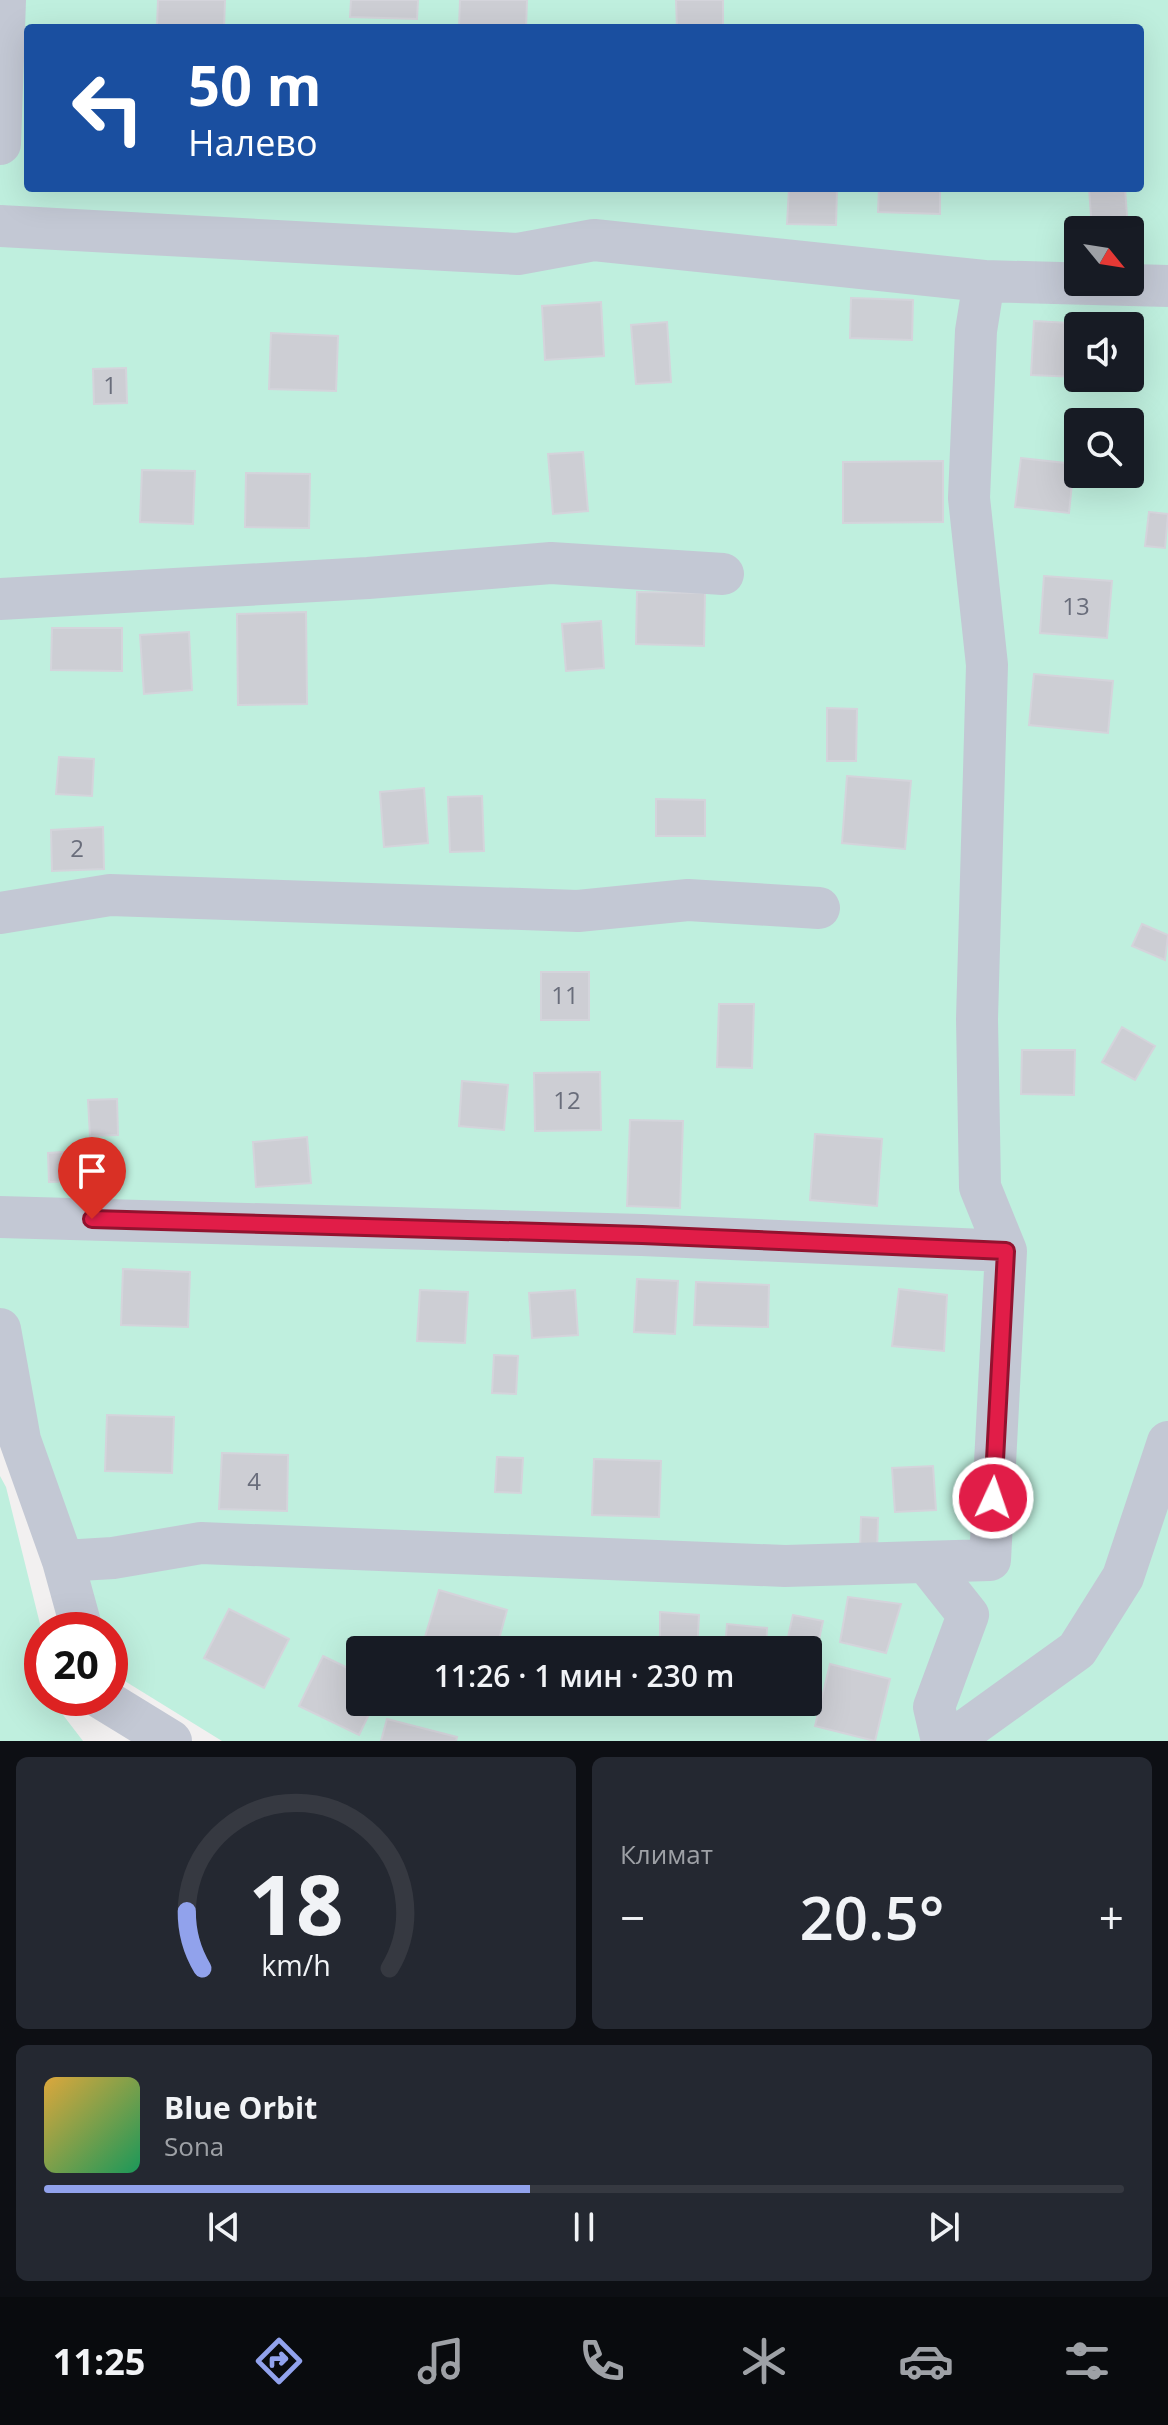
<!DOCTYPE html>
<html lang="ru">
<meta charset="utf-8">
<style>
:root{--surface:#171b24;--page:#242831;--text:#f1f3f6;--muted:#9ea1a6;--line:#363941;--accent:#91a2ec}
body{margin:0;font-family:"Open Sans",sans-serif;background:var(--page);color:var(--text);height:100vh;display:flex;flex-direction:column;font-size:30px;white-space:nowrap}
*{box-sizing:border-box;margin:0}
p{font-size:26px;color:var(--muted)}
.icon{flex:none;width:44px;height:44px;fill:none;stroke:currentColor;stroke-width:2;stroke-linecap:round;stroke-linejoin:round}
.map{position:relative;height:1741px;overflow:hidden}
.details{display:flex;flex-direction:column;gap:16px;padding:16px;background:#0d0f14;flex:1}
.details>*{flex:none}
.hud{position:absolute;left:24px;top:24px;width:1120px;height:168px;border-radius:8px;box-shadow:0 8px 32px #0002;background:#1a4fa0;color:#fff;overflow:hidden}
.needle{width:52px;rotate:120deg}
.fabs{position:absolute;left:1064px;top:216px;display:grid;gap:16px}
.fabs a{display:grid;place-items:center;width:80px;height:80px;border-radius:8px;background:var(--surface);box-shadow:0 8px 32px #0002;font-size:40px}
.speed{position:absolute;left:24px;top:1612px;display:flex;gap:16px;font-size:40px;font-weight:700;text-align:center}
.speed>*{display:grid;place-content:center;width:104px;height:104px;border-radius:50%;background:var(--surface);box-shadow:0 8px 32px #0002;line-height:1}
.speed .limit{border:12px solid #d22;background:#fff;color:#111}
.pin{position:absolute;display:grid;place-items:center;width:68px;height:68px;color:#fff;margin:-82px -34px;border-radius:50% 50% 50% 0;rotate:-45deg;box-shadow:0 0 8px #0007}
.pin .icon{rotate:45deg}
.me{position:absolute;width:88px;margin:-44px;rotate:3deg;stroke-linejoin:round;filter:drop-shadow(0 0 6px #0008)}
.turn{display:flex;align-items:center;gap:28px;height:168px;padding:0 32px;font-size:36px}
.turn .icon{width:104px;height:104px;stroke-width:2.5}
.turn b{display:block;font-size:56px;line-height:68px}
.big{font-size:60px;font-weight:600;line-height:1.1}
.details .tile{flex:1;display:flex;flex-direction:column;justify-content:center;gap:12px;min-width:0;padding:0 28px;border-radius:12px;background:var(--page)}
.details .dial{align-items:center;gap:0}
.dial svg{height:208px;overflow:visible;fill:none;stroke:var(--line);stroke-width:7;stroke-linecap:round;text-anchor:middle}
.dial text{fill:var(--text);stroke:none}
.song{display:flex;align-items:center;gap:24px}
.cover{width:96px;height:96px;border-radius:12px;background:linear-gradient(135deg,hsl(40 70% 55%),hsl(150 70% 35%))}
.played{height:8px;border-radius:4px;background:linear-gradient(90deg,var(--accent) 45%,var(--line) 45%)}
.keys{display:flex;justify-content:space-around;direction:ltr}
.heat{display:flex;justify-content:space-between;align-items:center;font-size:44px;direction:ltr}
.details .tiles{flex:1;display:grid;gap:16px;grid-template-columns:1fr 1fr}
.tile:last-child{grid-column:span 2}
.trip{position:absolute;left:346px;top:1636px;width:476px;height:80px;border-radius:8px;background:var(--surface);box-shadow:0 8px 32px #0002;font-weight:600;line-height:80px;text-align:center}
.menu{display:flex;height:128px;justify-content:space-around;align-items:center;background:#090b0e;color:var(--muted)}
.menu .icon{width:56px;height:56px}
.menu .current{color:var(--accent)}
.menu b{font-size:36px;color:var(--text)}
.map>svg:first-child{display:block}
.green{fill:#bfefde;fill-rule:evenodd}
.building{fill:#cdced4;stroke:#d4d4db;stroke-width:2}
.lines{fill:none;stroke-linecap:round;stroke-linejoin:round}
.minor{stroke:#c3c8d4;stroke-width:42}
.route-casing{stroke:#92132f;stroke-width:20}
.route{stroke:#e11d48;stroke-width:14}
.labels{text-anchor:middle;stroke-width:6;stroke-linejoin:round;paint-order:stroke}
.number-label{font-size:24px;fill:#696d7b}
</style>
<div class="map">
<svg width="1168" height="1741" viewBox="0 0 1168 1741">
<rect width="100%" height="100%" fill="#f2f0f0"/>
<path class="green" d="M0 0H1168V1741H222L115 1675 110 1665V1630H93L0 1442ZM28 28H1140V188H28ZM1078 230H1130V282H1078ZM1078 326H1130V378H1078ZM1078 422H1130V474H1078ZM360 1650H808V1702H360Z
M0 1476 6 1487 41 1628 42 1698H50L83 1741H0Z"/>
<path class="building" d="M158 0H225L224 28 157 26Z
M351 0H418L417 19 350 17Z
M460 0H527L526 28H459Z
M676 0H723V28H677Z
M789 188H837L836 225 787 224Z
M879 188H940V214L878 212Z
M1089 188H1125L1128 230H1092Z
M851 298 913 300 912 340 850 338Z
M601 302 604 356 545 360 542 306Z
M1034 321 1087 324 1078 326V377L1031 375Z
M667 322 671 382 636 384 631 325Z
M271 333 338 336 336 391 269 389Z
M126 368 127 403 94 404 93 369Z
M583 452 588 511 553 514 548 454Z
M1021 458 1074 464 1069 513 1015 507Z
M943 461V522L843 523V462Z
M142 470 195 471 193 524 140 522Z
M246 473 310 474 309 528 245 527Z
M1149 512 1168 514 1165 548 1145 546Z
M1044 576 1112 581 1107 638 1040 633Z
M637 592 705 593 704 646 636 644Z
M306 612 307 704 238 705 237 614Z
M601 621 604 668 566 671 562 624Z
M52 628H122V671L51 670Z
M189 632 192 690 144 694 140 635Z
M1034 674 1113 681 1108 733 1029 725Z
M827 708 857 709 856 761H827Z
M59 757 94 759 92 796 56 794Z
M847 776 911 781 905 849 842 843Z
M424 788 428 843 384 847 380 792Z
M482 796 484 851 450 852 448 797Z
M656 799 705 800V836H656Z
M103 827 104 869 52 871 51 830Z
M1142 924 1168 935 1165 960 1132 946Z
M541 972H589V1020H541Z
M719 1004H754L752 1068 717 1067Z
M1122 1027 1155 1046 1135 1080 1102 1062Z
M1022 1050H1075L1074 1095 1021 1094Z
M600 1072 601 1130 535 1131 534 1073Z
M462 1081 508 1085 504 1130 459 1126Z
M117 1099 118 1135 90 1136 88 1100Z
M630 1120 683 1121 680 1208 627 1206Z
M815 1134 882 1139 877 1206 810 1200Z
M307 1137 311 1183 256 1187 253 1142Z
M79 1151 81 1181 49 1182 48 1153Z
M123 1269 190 1272 188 1327 121 1325Z
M637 1279 678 1281 675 1334 634 1332Z
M696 1282 769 1285 768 1327 694 1325Z
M899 1289 947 1295 944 1351 892 1346Z
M420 1290 468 1292 465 1343 417 1341Z
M575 1290 578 1335 532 1338 529 1293Z
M494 1355 518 1356 516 1394 492 1393Z
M107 1415 174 1417 172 1473 105 1471Z
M222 1453 288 1455 287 1511 219 1509Z
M497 1457 523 1458 521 1493 495 1492Z
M594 1459 661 1461 659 1517 592 1515Z
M933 1466 936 1510 895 1512 892 1468Z
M861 1517 878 1518 877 1553 860 1552Z
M439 1590 507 1610 496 1650H479L425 1637Z
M848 1597 901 1604 886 1653 840 1642Z
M229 1609 289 1639 264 1688 204 1658Z
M660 1612 699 1615 697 1650H660Z
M793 1615 823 1621 810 1682 808 1650H785Z
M727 1624 767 1628 766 1650H725Z
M323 1656 360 1674V1702H375L359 1735 299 1706Z
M830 1664 890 1679 875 1741 815 1726Z
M387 1719 457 1737 456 1741H381Z"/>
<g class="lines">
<path class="minor" d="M0 144 5 0
M0 226 518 254 594 240 984 281 976 331 969 498 987 665 977 1019 980 1187 1006 1251 642 1235 0 1217
M984 281 1168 286
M0 599 368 578 551 563 723 574
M0 913 110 895 578 911 688 900 819 908
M0 1329 20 1440 63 1561 82 1630
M63 1561 113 1558 201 1543 785 1566 990 1560 1006 1251
M926 1562 968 1615 934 1707 942 1741
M101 1698 171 1741
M959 1741 963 1732 1077 1650 1123 1577 1168 1442"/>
</g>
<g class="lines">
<g class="route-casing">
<path id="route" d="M92 1219 642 1235 1006 1251 993 1498"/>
</g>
<use href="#route" class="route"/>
</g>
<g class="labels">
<g class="number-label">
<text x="110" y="394">1</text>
<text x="1076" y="615">13</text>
<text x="77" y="857">2</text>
<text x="565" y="1004">11</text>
<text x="567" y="1109">12</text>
<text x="254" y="1490">4</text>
</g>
</g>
</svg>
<div class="fabs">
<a><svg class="needle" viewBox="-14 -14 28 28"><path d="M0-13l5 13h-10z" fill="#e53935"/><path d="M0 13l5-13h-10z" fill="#9ea1a6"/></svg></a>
<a><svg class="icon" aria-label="sound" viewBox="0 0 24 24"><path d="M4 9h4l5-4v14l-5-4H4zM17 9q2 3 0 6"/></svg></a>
<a><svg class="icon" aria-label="search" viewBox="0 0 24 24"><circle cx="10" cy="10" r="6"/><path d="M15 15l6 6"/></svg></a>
</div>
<div class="speed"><div class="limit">20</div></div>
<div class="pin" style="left:92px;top:1219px;background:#d93025"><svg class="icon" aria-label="arrive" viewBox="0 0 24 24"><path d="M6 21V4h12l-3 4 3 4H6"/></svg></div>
<svg class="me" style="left:993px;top:1498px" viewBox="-20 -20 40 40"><circle r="17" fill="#e11d48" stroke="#fff" stroke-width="3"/><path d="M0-11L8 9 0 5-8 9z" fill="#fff"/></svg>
<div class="trip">11:26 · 1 мин · 230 m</div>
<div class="hud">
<div class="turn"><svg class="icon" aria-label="left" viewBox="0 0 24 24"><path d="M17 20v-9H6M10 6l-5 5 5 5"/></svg><div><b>50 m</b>Налево</div></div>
</div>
</div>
<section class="details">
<div class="tiles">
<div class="tile dial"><svg viewBox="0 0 100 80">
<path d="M14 69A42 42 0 1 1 86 69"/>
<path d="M14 69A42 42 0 0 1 8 47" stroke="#91a2ec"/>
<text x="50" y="56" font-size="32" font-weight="700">18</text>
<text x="50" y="72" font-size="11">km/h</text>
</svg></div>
<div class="tile"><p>Климат</p>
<div class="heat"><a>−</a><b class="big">20.5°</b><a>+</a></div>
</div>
<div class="tile">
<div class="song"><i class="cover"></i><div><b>Blue Orbit</b><p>Sona</p></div></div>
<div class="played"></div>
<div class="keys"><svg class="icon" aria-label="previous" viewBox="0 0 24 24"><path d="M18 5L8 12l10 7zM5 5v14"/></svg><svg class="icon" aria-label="pause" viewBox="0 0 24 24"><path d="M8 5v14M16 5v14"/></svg><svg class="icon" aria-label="next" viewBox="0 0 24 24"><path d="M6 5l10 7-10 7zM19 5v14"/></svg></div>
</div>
</div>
</section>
<nav class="menu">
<b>11:25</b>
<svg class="icon current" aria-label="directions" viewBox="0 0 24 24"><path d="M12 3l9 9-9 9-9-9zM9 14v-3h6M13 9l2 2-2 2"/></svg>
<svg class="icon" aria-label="music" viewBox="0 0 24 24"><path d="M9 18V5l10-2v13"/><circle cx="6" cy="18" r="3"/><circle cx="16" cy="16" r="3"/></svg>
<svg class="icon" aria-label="phone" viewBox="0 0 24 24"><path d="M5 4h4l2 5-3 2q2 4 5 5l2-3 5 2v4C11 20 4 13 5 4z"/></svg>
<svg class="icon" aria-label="climate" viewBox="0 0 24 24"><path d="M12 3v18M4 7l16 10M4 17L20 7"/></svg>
<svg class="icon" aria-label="car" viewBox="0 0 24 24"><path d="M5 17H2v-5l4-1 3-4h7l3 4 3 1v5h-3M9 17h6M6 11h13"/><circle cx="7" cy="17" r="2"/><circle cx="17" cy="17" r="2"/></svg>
<svg class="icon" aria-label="filters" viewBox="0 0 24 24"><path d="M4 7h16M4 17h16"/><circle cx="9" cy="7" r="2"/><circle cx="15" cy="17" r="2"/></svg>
</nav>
